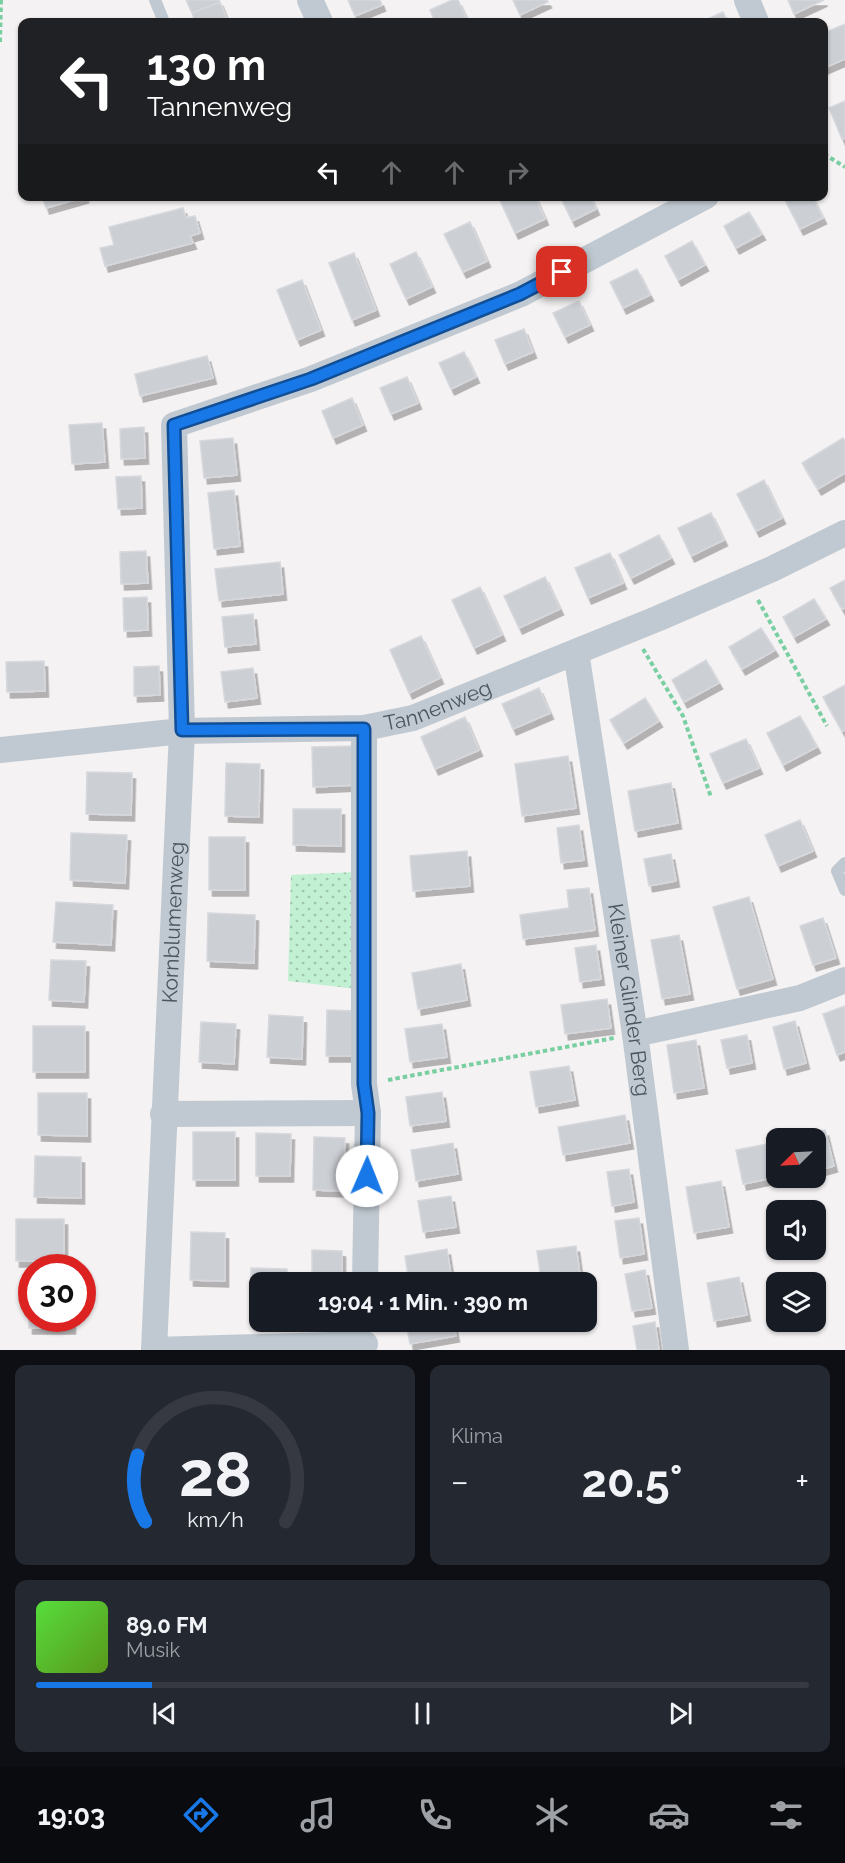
<!DOCTYPE html>
<html lang="de">
<meta charset="utf-8">
<style>
:root{--surface:#171b24;--page:#242831;--text:#f1f3f6;--muted:#9ea1a6;--line:#363941;--accent:#1978e7}
body{margin:0;font-family:Raleway,sans-serif;background:var(--page);color:var(--text);height:100vh;display:flex;flex-direction:column;font-size:22px;white-space:nowrap}
*{box-sizing:border-box;margin:0}
p{font-size:20px;color:var(--muted)}
.icon{flex:none;width:33px;height:33px;fill:none;stroke:currentColor;stroke-width:2;stroke-linecap:round;stroke-linejoin:round}
.map{position:relative;height:1350px;overflow:hidden}
.sheet{display:flex;flex-direction:column;gap:15px;padding:15px;background:#0d0f14;flex:1}
.sheet>*{flex:none}
.top-card{position:absolute;left:18px;top:18px;width:810px;height:183px;border-radius:12px;box-shadow:0 2px 4px #0004;background:#202124;color:#fff;overflow:hidden}
.needle{width:39px;rotate:246deg}
.fabs{position:absolute;left:766px;top:1128px;display:grid;gap:12px}
.fabs a{display:grid;place-items:center;width:60px;height:60px;border-radius:12px;background:var(--surface);box-shadow:0 2px 4px #0004;font-size:30px}
.speed{position:absolute;left:18px;top:1254px;display:flex;gap:12px;font-size:30px;font-weight:700;text-align:center}
.speed>*{display:grid;place-content:center;width:78px;height:78px;border-radius:50%;background:var(--surface);box-shadow:0 2px 4px #0004;line-height:1}
.speed .limit{border:9px solid #d22;background:#fff;color:#111}
.pin{position:absolute;display:grid;place-items:center;width:51px;height:51px;color:#fff;margin:-26px;border-radius:12px;box-shadow:0 3px 9px #0006}
.me{position:absolute;width:66px;margin:-33px;rotate:1deg;stroke-linejoin:round;filter:drop-shadow(0 0 4px #0008)}
.turn{display:flex;align-items:center;gap:21px;height:126px;padding:0 30px;font-size:27px}
.turn .icon{width:78px;height:78px;stroke-width:2.5}
.turn b{display:block;font-size:42px;line-height:51px}
.lanes{display:flex;align-items:center;height:57px;padding:0 30px;background:#0003;justify-content:center;gap:30px;direction:ltr}
.lanes .off{opacity:.35}
.big{font-size:45px;font-weight:700;line-height:1.1}
.sheet .tile{flex:1;display:flex;flex-direction:column;justify-content:center;gap:9px;min-width:0;padding:0 21px;border-radius:12px;background:var(--page)}
.sheet .dial{align-items:center;gap:0}
.dial svg{height:156px;overflow:visible;fill:none;stroke:var(--line);stroke-width:7;stroke-linecap:round;text-anchor:middle}
.dial text{fill:var(--text);stroke:none}
.song{display:flex;align-items:center;gap:18px}
.cover{width:72px;height:72px;border-radius:9px;background:linear-gradient(135deg,hsl(110 70% 55%),hsl(90 70% 35%))}
.played{height:6px;border-radius:3px;background:linear-gradient(90deg,var(--accent) 15%,var(--line) 15%)}
.keys{display:flex;justify-content:space-around;direction:ltr}
.heat{display:flex;justify-content:space-between;align-items:center;font-size:33px;direction:ltr}
.sheet .tiles{flex:1;display:grid;gap:15px;grid-template-columns:1fr 1fr}
.tile:last-child{grid-column:span 2}
.trip{position:absolute;left:249px;top:1272px;width:348px;height:60px;border-radius:12px;background:var(--surface);box-shadow:0 2px 4px #0004;font-weight:700;line-height:60px;text-align:center}
.tab-bar{display:flex;height:96px;justify-content:space-around;align-items:center;background:#090b0e;color:var(--muted)}
.tab-bar .icon{width:42px;height:42px}
.tab-bar .on{color:var(--accent)}
.tab-bar b{font-size:27px;color:var(--text)}
.map>svg:first-child{display:block}
.green{fill:url(#green-dots)}
.building{fill:#cccfd4;stroke:#d6d8dd;stroke-width:1.5;filter:url(#shadow)}
.lines{fill:none;stroke-linecap:round;stroke-linejoin:round}
.path{stroke:#79cfa2;stroke-width:4;stroke-dasharray:4.5 3;stroke-linecap:butt}
.service{stroke:#c0c9d1;stroke-width:12}
.minor{stroke:#c0c9d1;stroke-width:26}
.route-casing{stroke:#104e96;stroke-width:15}
.route{stroke:#1978e7;stroke-width:10}
.labels{text-anchor:middle;stroke-width:4.5;stroke-linejoin:round;paint-order:stroke}
.street-label{font-size:21px;fill:#495660;stroke:#fff}
</style>
<div class="map">
<svg width="845" height="1350" viewBox="0 0 845 1350">
<defs>
<pattern id="green-dots" width="8" height="8" patternUnits="userSpaceOnUse" patternTransform="scale(1.5)"><rect width="8" height="8" fill="#c1f0d2"/><path d="M2 2h.1M6 6h.1" fill="none" stroke="#9fc5ae" stroke-width="1.8" stroke-linecap="round"/></pattern>
<filter id="shadow"><feDropShadow dx="3.5" dy="6" stdDeviation="0" flood-color="#0004"/></filter>
</defs>
<rect width="100%" height="100%" fill="#f4f2f2"/>
<path class="green" d="M355 872 357 989 288 981 291 875Z"/>
<path class="building" d="M186 0H219L220 2 192 13Z
M348 0H380L382 5 355 16Z
M452 0H458L468 22H435L430 10Z
M513 0H547L548 2 520 15Z
M788 0H824L794 14Z
M220 2 228 22H195L192 13Z
M723 12 728 22H701Z
M845 24V59L824 68V33Z
M845 101V138L842 139 829 108Z
M42 196H85V197L46 208Z
M498 196H535L545 219 515 233Z
M560 196H590L596 209 572 221Z
M783 196H812L823 218 800 229Z
M183 208 186 218 195 216 200 233 190 236 193 243 105 266 100 248 114 245 109 227Z
M749 212 762 234 736 248 724 226Z
M470 222 487 261 463 272 444 234Z
M692 241 705 265 678 280 665 256Z
M416 252 432 287 406 299 390 264Z
M354 253 376 310 352 320 329 263Z
M637 269 650 295 623 308 610 282Z
M302 280 321 330 297 340 277 290Z
M579 301 590 325 565 337 553 313Z
M524 329 533 352 505 364 495 340Z
M464 352 476 377 451 389 439 363Z
M207 356 213 378 140 396 135 374Z
M407 377 418 403 391 414 380 388Z
M352 398 363 425 333 438 322 411Z
M102 423 105 462 72 464 69 425Z
M144 427 145 458 121 459 120 429Z
M233 438 237 475 204 478 200 441Z
M843 438 845 441V473L818 489 802 463Z
M141 476 142 508 118 509 116 477Z
M764 480 782 518 756 531 737 494Z
M234 490 240 546 214 549 208 493Z
M711 513 724 540 691 556 678 528Z
M659 535 671 558 631 578 619 555Z
M146 551 148 583 121 584 120 552Z
M610 553 623 583 588 598 575 568Z
M280 562 283 594 219 601 215 569Z
M545 577 560 609 519 628 504 596Z
M845 580V608L842 609 830 588Z
M480 587 502 635 474 648 452 600Z
M147 597 148 630 124 631 123 598Z
M814 599 826 619 794 637 783 617Z
M253 614 256 644 225 647 222 617Z
M761 628 775 650 742 669 729 647Z
M421 636 440 678 409 693 390 650Z
M706 660 719 683 684 702 672 680Z
M44 661 45 691 7 692 6 662Z
M159 666 160 695 134 696V667Z
M253 668 257 698 225 702 221 672Z
M845 685V730L842 731 823 697Z
M539 688 550 713 513 729 502 704Z
M645 698 659 721 624 743 610 720Z
M800 716 817 747 783 765 767 733Z
M465 717 479 750 435 769 421 737Z
M746 739 759 768 723 783 710 754Z
M355 746 356 785 313 787 312 747Z
M568 756 576 808 522 816 515 764Z
M226 763 260 764 259 817 225 816Z
M87 772 132 773 131 815 86 814Z
M671 783 678 823 635 831 628 791Z
M293 809H341V846L293 845Z
M800 820 813 851 778 866 765 835Z
M579 825 584 860 561 863 557 828Z
M71 833 127 835 125 883 70 880Z
M209 837H245V890H209Z
M467 851 470 886 413 891 410 856Z
M671 854 676 881 649 886 644 859Z
M589 888 595 930 523 939 520 915 569 908 567 890Z
M749 897 773 979 737 989 713 907Z
M56 902 113 905 111 945 53 942Z
M208 913 255 915 254 963 207 961Z
M823 918 836 958 813 965 800 926Z
M679 935 690 994 662 999 651 940Z
M596 945 601 979 580 982 575 948Z
M51 960 86 961 84 1002 49 1000Z
M461 964 467 1000 418 1009 412 973Z
M607 999 611 1028 565 1034 561 1005Z
M845 1006V1052L837 1055 823 1014Z
M327 1010 355 1011V1056H326Z
M269 1015 303 1017 302 1059 267 1057Z
M795 1021 806 1063 784 1069 773 1027Z
M201 1022 236 1024 234 1064 199 1062Z
M442 1024 447 1057 410 1062 405 1029Z
M33 1026H85V1072H33Z
M747 1035 752 1063 727 1068 721 1040Z
M696 1040 704 1088 674 1093 667 1045Z
M569 1066 575 1100 536 1107 530 1072Z
M442 1092 446 1121 410 1126 406 1097Z
M38 1093H87V1136L38 1135Z
M625 1115 630 1143 563 1155 558 1127Z
M825 1130 834 1166 816 1171V1138H796Z
M193 1132H235V1180H193Z
M256 1133 291 1134 290 1176H256Z
M314 1137 345 1138 343 1191 313 1190Z
M777 1142V1177L743 1184 736 1150Z
M453 1143 458 1174 416 1181 411 1150Z
M35 1156 81 1157V1198L34 1197Z
M629 1169 634 1202 612 1206 607 1172Z
M721 1181 729 1227 694 1233 686 1187Z
M451 1196 456 1227 423 1232 418 1201Z
M639 1218 644 1254 620 1258 615 1221Z
M16 1219H64V1261H16Z
M191 1232 225 1233V1281L190 1280Z
M576 1246 580 1275 541 1280 537 1251Z
M447 1249 452 1282H409L405 1256Z
M312 1250 342 1251V1282H312Z
M251 1268 287 1269V1282H260V1307H251Z
M645 1270 652 1308 632 1311 625 1274Z
M739 1277 747 1315 714 1321 707 1283Z
M29 1288H32V1318H72V1328H29Z
M406 1322H453L456 1336 410 1344Z
M655 1322 659 1350H637L633 1326Z"/>
<g class="lines">
<path class="path" d="M0 42 1 0
M824 154 845 167
M758 600 827 726
M643 649 683 716 711 797
M388 1080 614 1038"/>
<path class="service" d="M155 0 164 22
M845 863 837 871 845 890"/>
<g class="minor">
<path d="M310 0 320 22"/>
<path d="M747 0 756 22"/>
<path id="s1" d="M576 652 635 1034 676 1350"/>
<path d="M364 728V1084L368 1113 365 1282"/>
<path id="s2" d="M0 750 182 731 364 728 413 718 659 618 772 569 845 533"/>
<path d="M635 1034 800 998 845 980"/>
<path d="M163 1114 368 1113"/>
<path id="s3" d="M154 1350 182 731 174 425 311 379 521 294 706 196"/>
<path d="M154 1350 365 1344"/>
</g>
</g>
<g class="lines">
<g class="route-casing">
<path id="route" d="M367 1176 368 1113 364 1084V729L182 730 174 425 311 379 520 294 562 272"/>
</g>
<use href="#route" class="route"/>
</g>
<g class="labels">
<g class="street-label">
<text dy="7" stroke="none"><textPath href="#s2" startOffset="442">Tannenweg</textPath></text>
<text dy="7" stroke="none"><textPath href="#s3" startOffset="428">Kornblumenweg</textPath></text>
<text dy="7" stroke="none"><textPath href="#s1" startOffset="352">Kleiner Glinder Berg</textPath></text>
</g>
</g>
</svg>
<div class="fabs">
<a><svg class="needle" viewBox="-14 -14 28 28"><path d="M0-13l5 13h-10z" fill="#e53935"/><path d="M0 13l5-13h-10z" fill="#9ea1a6"/></svg></a>
<a><svg class="icon" aria-label="sound" viewBox="0 0 24 24"><path d="M4 9h4l5-4v14l-5-4H4zM17 9q2 3 0 6"/></svg></a>
<a><svg class="icon" aria-label="layers" viewBox="0 0 24 24"><path d="M12 4l9 5-9 5-9-5zM3 14l9 5 9-5"/></svg></a>
</div>
<div class="speed"><div class="limit">30</div></div>
<div class="pin" style="left:562px;top:272px;background:#d93025"><svg class="icon" aria-label="arrive" viewBox="0 0 24 24"><path d="M6 21V4h12l-3 4 3 4H6"/></svg></div>
<svg class="me" style="left:367px;top:1176px" viewBox="-20 -20 40 40"><circle r="19" fill="#fff"/><path d="M0-13L10 11 0 6-10 11z" fill="#1978e7"/></svg>
<div class="trip">19:04 · 1 Min. · 390 m</div>
<div class="top-card">
<div class="turn"><svg class="icon" aria-label="left" viewBox="0 0 24 24"><path d="M17 20v-9H6M10 6l-5 5 5 5"/></svg><div><b>130 m</b>Tannenweg</div></div>
<div class="lanes"><svg class="icon" aria-label="left" viewBox="0 0 24 24"><path d="M17 20v-9H6M10 6l-5 5 5 5"/></svg><svg class="icon off" aria-label="ahead" viewBox="0 0 24 24"><path d="M12 20V5M6 11l6-6 6 6"/></svg><svg class="icon off" aria-label="ahead" viewBox="0 0 24 24"><path d="M12 20V5M6 11l6-6 6 6"/></svg><svg class="icon off" aria-label="right" viewBox="0 0 24 24"><path d="M7 20v-9h11M14 6l5 5-5 5"/></svg></div>
</div>
</div>
<section class="sheet">
<div class="tiles">
<div class="tile dial"><svg viewBox="0 0 100 80">
<path d="M14 69A42 42 0 1 1 86 69"/>
<path d="M14 69A42 42 0 0 1 10 35" stroke="#1978e7"/>
<text x="50" y="56" font-size="32" font-weight="700">28</text>
<text x="50" y="72" font-size="11">km/h</text>
</svg></div>
<div class="tile"><p>Klima</p>
<div class="heat"><a>−</a><b class="big">20.5°</b><a>+</a></div>
</div>
<div class="tile">
<div class="song"><i class="cover"></i><div><b>89.0 FM</b><p>Musik</p></div></div>
<div class="played"></div>
<div class="keys"><svg class="icon" aria-label="previous" viewBox="0 0 24 24"><path d="M18 5L8 12l10 7zM5 5v14"/></svg><svg class="icon" aria-label="pause" viewBox="0 0 24 24"><path d="M8 5v14M16 5v14"/></svg><svg class="icon" aria-label="next" viewBox="0 0 24 24"><path d="M6 5l10 7-10 7zM19 5v14"/></svg></div>
</div>
</div>
</section>
<nav class="tab-bar">
<b>19:03</b>
<svg class="icon on" aria-label="directions" viewBox="0 0 24 24"><path d="M12 3l9 9-9 9-9-9zM9 14v-3h6M13 9l2 2-2 2"/></svg>
<svg class="icon" aria-label="music" viewBox="0 0 24 24"><path d="M9 18V5l10-2v13"/><circle cx="6" cy="18" r="3"/><circle cx="16" cy="16" r="3"/></svg>
<svg class="icon" aria-label="phone" viewBox="0 0 24 24"><path d="M5 4h4l2 5-3 2q2 4 5 5l2-3 5 2v4C11 20 4 13 5 4z"/></svg>
<svg class="icon" aria-label="climate" viewBox="0 0 24 24"><path d="M12 3v18M4 7l16 10M4 17L20 7"/></svg>
<svg class="icon" aria-label="car" viewBox="0 0 24 24"><path d="M5 17H2v-5l4-1 3-4h7l3 4 3 1v5h-3M9 17h6M6 11h13"/><circle cx="7" cy="17" r="2"/><circle cx="17" cy="17" r="2"/></svg>
<svg class="icon" aria-label="filters" viewBox="0 0 24 24"><path d="M4 7h16M4 17h16"/><circle cx="9" cy="7" r="2"/><circle cx="15" cy="17" r="2"/></svg>
</nav>
